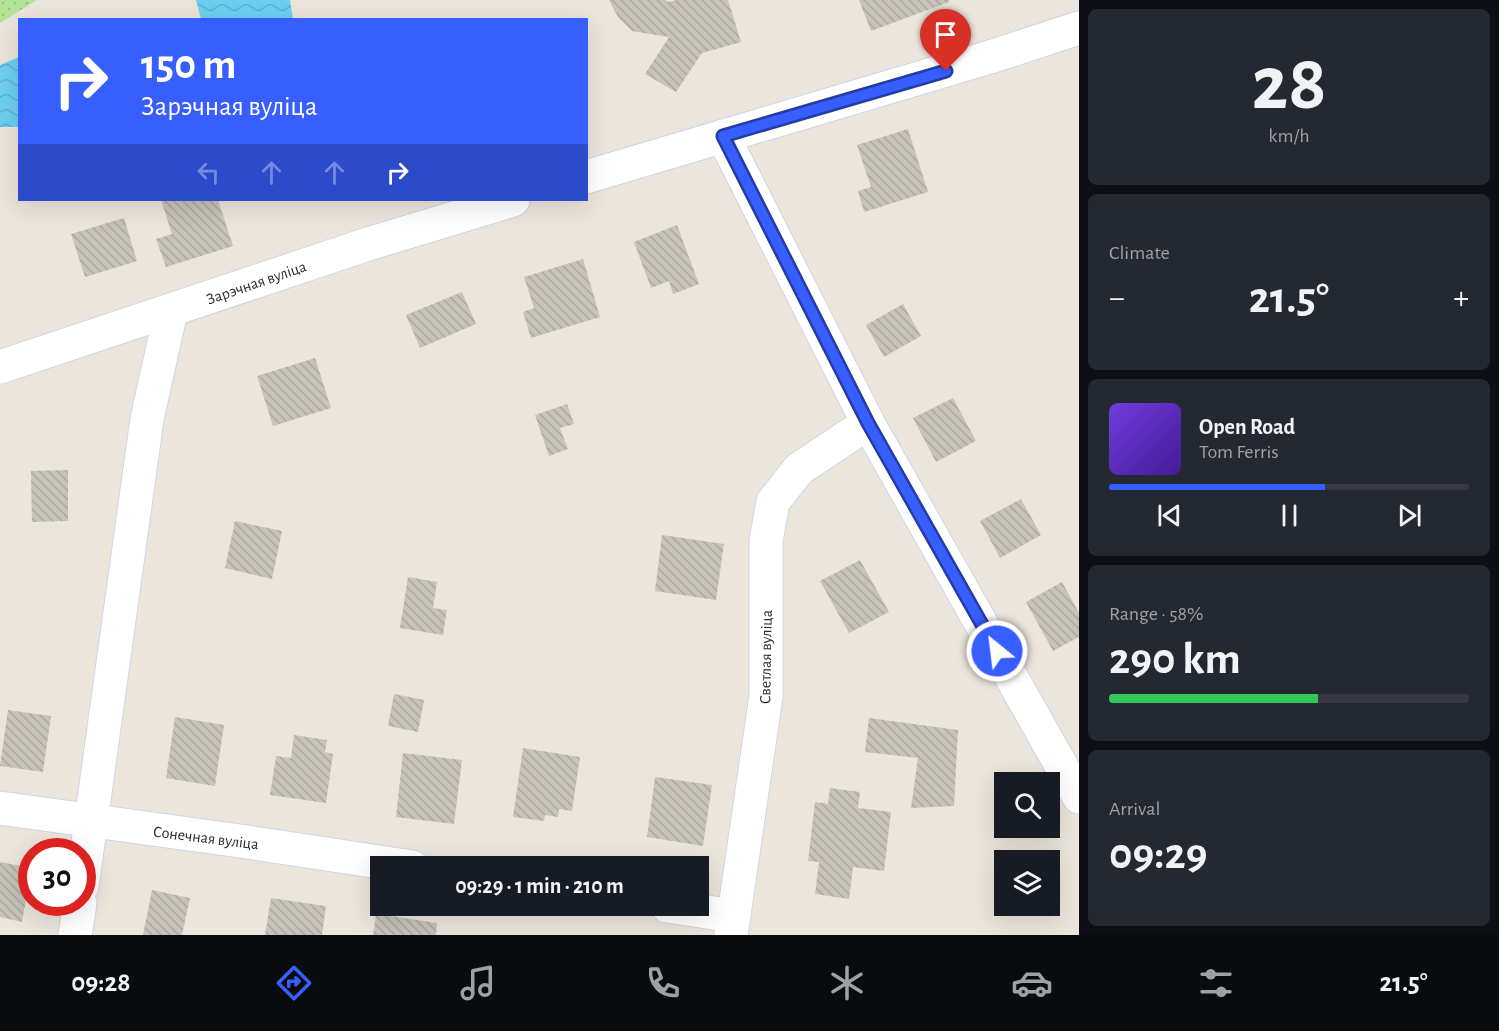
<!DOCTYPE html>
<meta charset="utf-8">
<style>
:root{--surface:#171b24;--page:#242831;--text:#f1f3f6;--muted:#9ea1a6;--line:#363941;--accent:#375efe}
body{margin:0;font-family:"Alegreya Sans",sans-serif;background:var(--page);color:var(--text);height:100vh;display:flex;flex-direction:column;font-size:22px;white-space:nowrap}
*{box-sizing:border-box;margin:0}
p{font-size:20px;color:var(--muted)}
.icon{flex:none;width:33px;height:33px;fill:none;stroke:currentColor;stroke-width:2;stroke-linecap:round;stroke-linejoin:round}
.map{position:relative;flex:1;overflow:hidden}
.drawer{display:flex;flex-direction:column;gap:9px;padding:9px;background:#0d0f14;width:420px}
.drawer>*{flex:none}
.hud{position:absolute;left:18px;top:18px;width:570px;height:183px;border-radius:0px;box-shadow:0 6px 24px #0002;background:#375efe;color:#fff;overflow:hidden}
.buttons{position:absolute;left:994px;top:772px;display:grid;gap:12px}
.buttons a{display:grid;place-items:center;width:66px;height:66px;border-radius:0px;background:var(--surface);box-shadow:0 6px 24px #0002;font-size:30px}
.speed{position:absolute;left:18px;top:838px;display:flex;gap:12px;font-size:30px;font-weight:700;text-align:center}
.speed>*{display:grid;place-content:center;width:78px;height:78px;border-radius:50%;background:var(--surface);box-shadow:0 6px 24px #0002;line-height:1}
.speed .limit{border:9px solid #d22;background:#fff;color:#111}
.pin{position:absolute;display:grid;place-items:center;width:51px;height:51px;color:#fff;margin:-62px -26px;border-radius:50% 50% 50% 0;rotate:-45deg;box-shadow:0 0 6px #0007}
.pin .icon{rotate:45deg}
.me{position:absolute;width:66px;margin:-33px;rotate:331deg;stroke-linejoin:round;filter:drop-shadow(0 0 4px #0008)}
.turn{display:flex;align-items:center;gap:21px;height:126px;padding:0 24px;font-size:27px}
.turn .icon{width:78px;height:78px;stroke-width:2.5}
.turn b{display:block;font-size:42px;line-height:51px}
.lanes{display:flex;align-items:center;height:57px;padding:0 24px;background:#0003;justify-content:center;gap:30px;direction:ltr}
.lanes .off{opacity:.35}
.big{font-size:45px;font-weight:700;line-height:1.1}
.drawer .card{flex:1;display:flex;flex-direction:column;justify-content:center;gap:9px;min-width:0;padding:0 21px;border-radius:9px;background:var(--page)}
.drawer .dial{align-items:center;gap:0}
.dial b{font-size:78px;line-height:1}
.song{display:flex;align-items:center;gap:18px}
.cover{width:72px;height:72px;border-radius:9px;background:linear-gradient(135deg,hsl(260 70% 55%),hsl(260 70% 35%))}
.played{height:6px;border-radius:3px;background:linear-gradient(90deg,var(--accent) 60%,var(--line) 60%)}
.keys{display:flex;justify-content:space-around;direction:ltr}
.heat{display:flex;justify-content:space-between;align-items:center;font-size:33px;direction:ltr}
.charge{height:9px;border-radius:4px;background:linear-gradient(90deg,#34c759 58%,var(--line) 0)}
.trip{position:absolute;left:370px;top:856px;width:339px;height:60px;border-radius:0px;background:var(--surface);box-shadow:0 6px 24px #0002;font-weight:700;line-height:60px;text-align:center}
.tabs{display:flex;height:96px;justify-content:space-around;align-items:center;background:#090b0e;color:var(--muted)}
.tabs .icon{width:42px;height:42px}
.tabs .current{color:var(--accent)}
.tabs b{font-size:27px;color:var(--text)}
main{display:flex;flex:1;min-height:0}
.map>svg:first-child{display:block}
.grass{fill:url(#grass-dots)}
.water{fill:url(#water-waves)}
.building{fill:url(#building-back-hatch)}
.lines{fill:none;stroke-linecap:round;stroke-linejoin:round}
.minor-casing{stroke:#d1d4e3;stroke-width:35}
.minor{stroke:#fff;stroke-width:33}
.route-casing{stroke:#243da5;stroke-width:15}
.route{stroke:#375efe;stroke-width:10}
.labels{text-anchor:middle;stroke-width:4.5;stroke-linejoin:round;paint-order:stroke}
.street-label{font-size:16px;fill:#2a2a2a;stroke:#fff}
</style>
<main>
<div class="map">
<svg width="1079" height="935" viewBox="0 0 1079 935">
<defs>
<pattern id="grass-dots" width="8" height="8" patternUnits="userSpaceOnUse" patternTransform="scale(1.5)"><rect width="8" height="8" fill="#b2e496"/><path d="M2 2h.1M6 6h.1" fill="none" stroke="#99c481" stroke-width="1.8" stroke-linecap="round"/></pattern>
<pattern id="water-waves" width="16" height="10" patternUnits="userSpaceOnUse" patternTransform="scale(1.5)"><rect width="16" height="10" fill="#6ccff1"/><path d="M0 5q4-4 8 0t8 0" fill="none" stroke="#5eb2cf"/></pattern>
<pattern id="building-back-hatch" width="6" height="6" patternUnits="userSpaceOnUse" patternTransform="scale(1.5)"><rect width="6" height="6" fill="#c7c3ba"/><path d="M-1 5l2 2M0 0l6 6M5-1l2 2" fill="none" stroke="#aba8a0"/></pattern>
</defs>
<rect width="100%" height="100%" fill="#ece5dc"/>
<path class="grass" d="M0 0H37L0 23Z"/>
<path class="water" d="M196 0H290L293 19H201Z
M19 57V127H0V65Z"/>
<path class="building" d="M609 0H665L668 2 677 0H728L741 42 702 53 676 92 645 74 669 37 632 31 618 17Z
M859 0H949V2L871 31Z
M908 129 928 192 864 212 858 191 871 187 857 145Z
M161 200H218L233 246 166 267 156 239 172 234Z
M124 218 137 261 85 277 71 234Z
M677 225 699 284 673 294 669 281 651 288 634 242Z
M583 259 600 317 531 338 523 312 534 308 524 277Z
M462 292 476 324 420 348 406 315Z
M903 304 921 336 884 357 866 325Z
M315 358 331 408 273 426 257 376Z
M953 398 976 441 936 462 913 418Z
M567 404 574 424 560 428 568 449 549 456 535 415Z
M68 470V521L32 522 31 471Z
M1021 499 1041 535 1000 558 980 521Z
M235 521 282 531 272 579 225 568Z
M662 535 724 544 716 600 655 591Z
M860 560 889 612 849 633 820 581Z
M408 577 437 582 433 608 447 610 443 635 400 628Z
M1062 582 1079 613V637L1053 651 1026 602Z
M394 694 424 700 418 732 388 726Z
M8 710 51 716 43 772 0 766Z
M175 717 224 725 215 786 166 778Z
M869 718 958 730 954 806 911 808 918 758 865 752Z
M294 735 327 740 325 752 333 754 326 803 270 795 276 756 291 758Z
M523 748 580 757 572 811 559 809 558 817 545 815 544 821 513 817Z
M403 753 462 760 454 824 396 817Z
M655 777 712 785 703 846 647 837Z
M830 788 860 792 858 808 891 812 884 871 853 867 849 899 815 894 819 862 808 861 815 802 828 804Z
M0 862 32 868 22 922 0 917Z
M152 890 190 898 182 935H143Z
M271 898 326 906 322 935H265Z
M376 914 437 923 436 935H373Z"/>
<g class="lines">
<g class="minor-casing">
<path id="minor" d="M723 136 868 423 1079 797
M586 177 990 57 1079 28
M0 367 368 244 513 200
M0 808 240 841 412 867
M82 886 147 419 171 311
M667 906 734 916
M75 935 80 903
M731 935 766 696V541L773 502 799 469 868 423"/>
</g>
<use href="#minor" class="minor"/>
</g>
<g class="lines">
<g class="route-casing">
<path id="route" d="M946 71 723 136 868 423 997 651"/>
</g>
<use href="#route" class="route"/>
</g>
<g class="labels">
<g class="street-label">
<text transform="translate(256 282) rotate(-19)" y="6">Зарэчная вуліца</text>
<text transform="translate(765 657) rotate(-89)" y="6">Светлая вуліца</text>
<text transform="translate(206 837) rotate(7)" y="6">Сонечная вуліца</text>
</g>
</g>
</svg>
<div class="buttons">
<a><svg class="icon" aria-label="search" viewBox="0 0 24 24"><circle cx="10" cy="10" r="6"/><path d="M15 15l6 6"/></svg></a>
<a><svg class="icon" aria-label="layers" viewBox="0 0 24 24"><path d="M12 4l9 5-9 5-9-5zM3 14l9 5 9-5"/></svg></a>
</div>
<div class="speed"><div class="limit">30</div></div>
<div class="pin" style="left:946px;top:71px;background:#d93025"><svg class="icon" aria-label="arrive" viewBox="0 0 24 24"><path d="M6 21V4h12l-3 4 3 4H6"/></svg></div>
<svg class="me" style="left:997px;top:651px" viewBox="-20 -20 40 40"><circle r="17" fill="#375efe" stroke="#fff" stroke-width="3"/><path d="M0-11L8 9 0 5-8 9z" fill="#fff"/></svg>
<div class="trip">09:29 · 1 min · 210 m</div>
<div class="hud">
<div class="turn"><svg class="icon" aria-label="right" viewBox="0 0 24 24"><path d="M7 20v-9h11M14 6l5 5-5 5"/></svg><div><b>150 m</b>Зарэчная вуліца</div></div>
<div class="lanes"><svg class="icon off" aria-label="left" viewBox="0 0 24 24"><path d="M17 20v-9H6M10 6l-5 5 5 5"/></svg><svg class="icon off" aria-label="ahead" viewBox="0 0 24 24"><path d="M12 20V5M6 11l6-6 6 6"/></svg><svg class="icon off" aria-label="ahead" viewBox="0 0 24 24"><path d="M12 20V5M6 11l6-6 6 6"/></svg><svg class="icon" aria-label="right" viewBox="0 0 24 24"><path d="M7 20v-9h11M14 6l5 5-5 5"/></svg></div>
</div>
</div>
<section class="drawer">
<div class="card dial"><b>28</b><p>km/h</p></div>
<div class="card"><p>Climate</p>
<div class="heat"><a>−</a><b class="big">21.5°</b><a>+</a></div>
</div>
<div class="card">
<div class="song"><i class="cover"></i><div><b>Open Road</b><p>Tom Ferris</p></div></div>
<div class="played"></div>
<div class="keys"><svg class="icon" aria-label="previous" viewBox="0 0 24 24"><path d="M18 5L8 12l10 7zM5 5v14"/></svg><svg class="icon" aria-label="pause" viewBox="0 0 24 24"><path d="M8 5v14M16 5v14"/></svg><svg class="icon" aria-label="next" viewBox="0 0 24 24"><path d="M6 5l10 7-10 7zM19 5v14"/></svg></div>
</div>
<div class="card"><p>Range · 58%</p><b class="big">290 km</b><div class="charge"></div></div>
<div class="card"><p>Arrival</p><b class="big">09:29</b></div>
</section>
</main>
<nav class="tabs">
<b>09:28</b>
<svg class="icon current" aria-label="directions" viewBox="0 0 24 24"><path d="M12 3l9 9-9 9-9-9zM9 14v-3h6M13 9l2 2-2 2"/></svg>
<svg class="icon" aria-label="music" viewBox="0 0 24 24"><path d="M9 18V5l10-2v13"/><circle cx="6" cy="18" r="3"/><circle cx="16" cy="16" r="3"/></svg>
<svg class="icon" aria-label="phone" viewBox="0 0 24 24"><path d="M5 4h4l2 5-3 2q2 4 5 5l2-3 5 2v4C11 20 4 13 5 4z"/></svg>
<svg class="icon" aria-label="climate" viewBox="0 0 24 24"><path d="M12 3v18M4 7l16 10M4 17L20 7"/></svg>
<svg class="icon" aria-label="car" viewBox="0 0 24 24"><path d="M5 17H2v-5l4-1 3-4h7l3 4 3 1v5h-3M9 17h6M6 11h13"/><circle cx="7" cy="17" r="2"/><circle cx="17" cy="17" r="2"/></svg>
<svg class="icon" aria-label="filters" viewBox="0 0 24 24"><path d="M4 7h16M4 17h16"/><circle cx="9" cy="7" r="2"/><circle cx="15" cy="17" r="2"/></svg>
<b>21.5°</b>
</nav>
